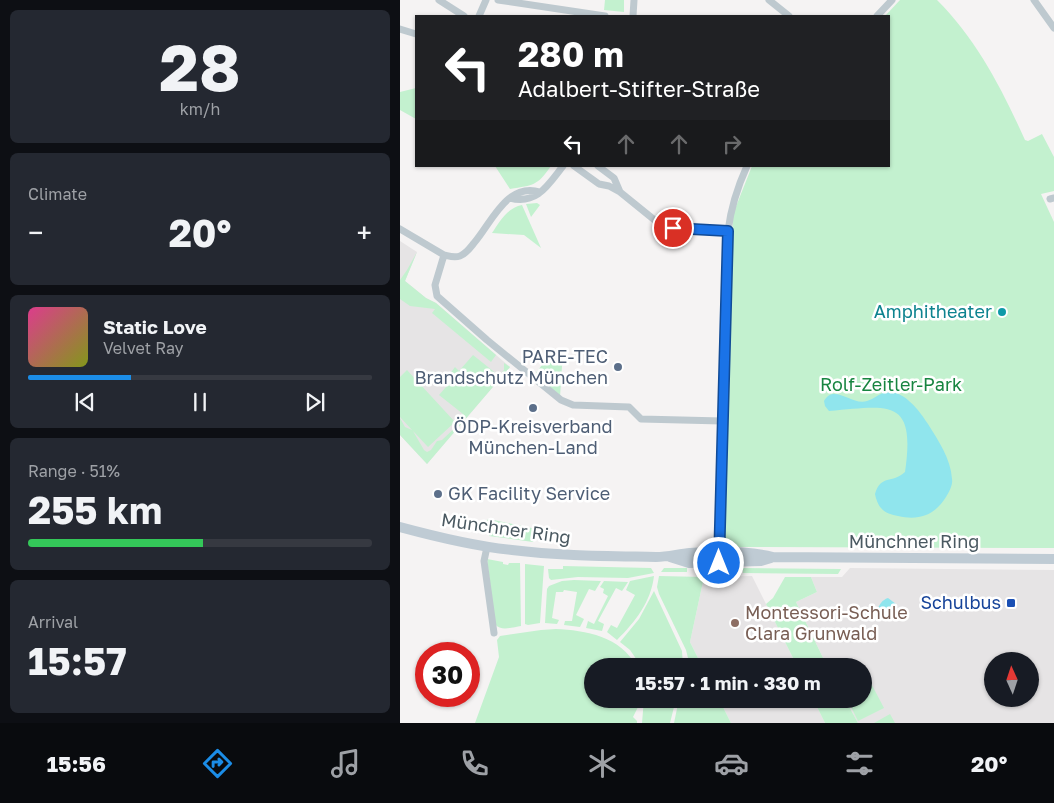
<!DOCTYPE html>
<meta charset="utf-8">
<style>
:root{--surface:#171b24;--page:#242831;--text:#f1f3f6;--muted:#9ea1a6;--line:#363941;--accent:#1b8de7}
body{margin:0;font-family:"Golos Text",sans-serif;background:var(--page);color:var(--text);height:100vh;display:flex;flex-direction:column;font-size:19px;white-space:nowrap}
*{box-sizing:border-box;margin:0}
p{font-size:16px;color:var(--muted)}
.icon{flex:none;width:28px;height:28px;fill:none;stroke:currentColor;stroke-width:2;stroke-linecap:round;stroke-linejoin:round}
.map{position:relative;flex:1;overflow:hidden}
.drawer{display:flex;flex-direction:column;gap:10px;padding:10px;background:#0d0f14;width:400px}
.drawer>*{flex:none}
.banner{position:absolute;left:15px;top:15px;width:475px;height:152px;border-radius:0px;box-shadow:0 1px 4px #0004;background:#202124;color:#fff;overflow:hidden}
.needle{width:32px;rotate:357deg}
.fabs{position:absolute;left:584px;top:652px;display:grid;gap:10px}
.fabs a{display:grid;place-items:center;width:55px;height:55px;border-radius:50%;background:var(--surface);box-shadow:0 1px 4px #0004;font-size:25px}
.speed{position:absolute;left:15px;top:642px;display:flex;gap:10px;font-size:25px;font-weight:700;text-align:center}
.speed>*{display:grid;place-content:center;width:65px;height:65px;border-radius:50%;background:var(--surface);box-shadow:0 1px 4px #0004;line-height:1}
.speed .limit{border:8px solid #d22;background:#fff;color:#111}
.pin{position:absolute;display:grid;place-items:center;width:42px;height:42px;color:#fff;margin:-21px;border:2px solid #fff;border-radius:50%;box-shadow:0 1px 5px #0007}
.me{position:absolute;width:55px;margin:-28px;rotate:0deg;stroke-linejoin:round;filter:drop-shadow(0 0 4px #0008)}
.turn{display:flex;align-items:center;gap:18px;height:105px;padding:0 20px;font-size:22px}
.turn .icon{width:65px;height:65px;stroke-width:2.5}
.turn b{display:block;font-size:35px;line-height:42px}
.lanes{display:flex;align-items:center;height:48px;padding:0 20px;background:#0003;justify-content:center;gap:25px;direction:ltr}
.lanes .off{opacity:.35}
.big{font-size:38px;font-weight:700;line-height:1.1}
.drawer .widget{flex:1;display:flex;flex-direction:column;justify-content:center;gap:8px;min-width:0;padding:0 18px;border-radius:8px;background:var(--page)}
.drawer .dial{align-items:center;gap:0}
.dial b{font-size:65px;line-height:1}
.song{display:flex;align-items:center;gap:15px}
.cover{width:60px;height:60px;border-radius:8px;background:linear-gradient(135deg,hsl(330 70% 55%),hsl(70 70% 35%))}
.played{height:5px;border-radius:2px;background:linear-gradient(90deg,var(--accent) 30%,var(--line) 30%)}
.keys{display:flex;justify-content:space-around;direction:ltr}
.heat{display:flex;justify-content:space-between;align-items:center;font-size:28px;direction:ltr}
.charge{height:8px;border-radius:4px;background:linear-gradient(90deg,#34c759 51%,var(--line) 0)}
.trip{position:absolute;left:184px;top:658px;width:288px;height:50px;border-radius:25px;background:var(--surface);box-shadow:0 1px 4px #0004;font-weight:700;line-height:50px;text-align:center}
.tab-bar{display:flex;height:80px;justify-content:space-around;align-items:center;background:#090b0e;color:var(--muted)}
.tab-bar .icon{width:35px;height:35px}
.tab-bar .current{color:var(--accent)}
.tab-bar b{font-size:22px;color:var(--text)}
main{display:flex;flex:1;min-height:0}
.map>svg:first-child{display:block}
.education{fill:#e6e4e5;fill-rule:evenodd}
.green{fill:#c3f1cf}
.water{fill:#90e5ed}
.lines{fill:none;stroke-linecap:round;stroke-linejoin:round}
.street{stroke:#bec9cf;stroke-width:7}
.secondary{stroke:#bfcbd4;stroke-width:10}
.route-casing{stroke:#114b97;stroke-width:12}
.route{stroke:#1a73e8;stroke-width:9}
.culture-dot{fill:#0f9aa8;stroke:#fff;stroke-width:2}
.service-dot{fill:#5c6f8a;stroke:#fff;stroke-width:2}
.transit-dot{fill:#1a4fb4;stroke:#fff;stroke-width:2}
.education-dot{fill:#8d6e63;stroke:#fff;stroke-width:2}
.labels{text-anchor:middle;stroke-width:5;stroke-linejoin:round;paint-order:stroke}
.culture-label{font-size:18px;fill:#0d838f;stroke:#fff;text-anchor:end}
.service-label{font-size:18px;fill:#4e5e75;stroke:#fff;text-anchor:end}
.park-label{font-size:18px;fill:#188541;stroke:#fff}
.street-label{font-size:18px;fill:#4a5961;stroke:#fff}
.transit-label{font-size:18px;fill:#164399;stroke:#fff;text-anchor:end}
.education-label{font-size:18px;fill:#785e54;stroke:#fff;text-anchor:start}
</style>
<main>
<section class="drawer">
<div class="widget dial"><b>28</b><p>km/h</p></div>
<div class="widget"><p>Climate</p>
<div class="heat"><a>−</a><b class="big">20°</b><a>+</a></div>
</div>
<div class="widget">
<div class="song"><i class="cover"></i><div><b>Static Love</b><p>Velvet Ray</p></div></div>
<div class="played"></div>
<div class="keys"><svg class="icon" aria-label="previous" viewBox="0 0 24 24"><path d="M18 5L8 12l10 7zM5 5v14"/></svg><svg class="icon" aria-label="pause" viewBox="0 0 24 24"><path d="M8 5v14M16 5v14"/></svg><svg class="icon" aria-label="next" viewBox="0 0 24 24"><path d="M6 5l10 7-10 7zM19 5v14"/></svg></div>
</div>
<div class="widget"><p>Range · 51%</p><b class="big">255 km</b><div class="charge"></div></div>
<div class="widget"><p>Arrival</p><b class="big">15:57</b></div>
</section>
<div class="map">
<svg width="654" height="723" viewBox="0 0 654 723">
<rect width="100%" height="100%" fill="#f5f3f3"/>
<path class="education" d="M0 241 17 252 5 281 26 298 36 303 110 367 27 464 0 435Z
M450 568 654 570V723H458L445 699H462V666H427L396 602 417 592 411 577H442ZM592 661H630V699H592Z
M352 576 397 666H302L290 642 304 577Z
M319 699H413L425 723H331Z"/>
<path class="green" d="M205 0H224V12L204 10Z
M500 0H537C577 40 602 89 625 140L628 141 642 134 654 157V191L641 194 654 222V548L326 547 323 539 333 214 352 166H489V16H485Z
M16 88V119L0 110V92Z
M95 166H151C137 186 134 185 110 189Z
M137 203 140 205 131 217 126 204Z
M122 205 141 248 124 235 92 233C100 221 107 208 122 205Z
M17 252 5 281 26 298 36 303 96 355 91 362 32 313 35 309 55 326 35 309 10 306 0 299V280L7 270Z
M152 352 164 362 162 366 160 397 135 374Z
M73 355 98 375 86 390 104 370V363L110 367 27 464 0 435V418L5 427 12 430 0 417V377L7 370 55 422 28 447 13 431 24 450 27 452 31 450 37 441 42 440 60 423 61 420 59 416 63 414 39 395 53 379 49 375 55 367 59 371Z
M89 519 141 530 144 532 147 539H134L133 542 89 536 87 520Z
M87 559 103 562V564L108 565 109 563H120L121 626C113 627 101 632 95 624Z
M125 564 144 566 140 623 128 625 125 624Z
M163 566 251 568 254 573 228 578 178 577 151 580 149 578 148 569H163Z
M264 568H287V572H261Z
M342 568 441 569 438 574 343 573Z
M254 576C251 602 235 622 217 640L207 632 211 625 217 628 235 595 226 590 230 581Z
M259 576 304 577 290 642 302 666H286L288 658 286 650 259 594 257 587Z
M385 577H411L417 592 396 602 427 666H397L366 604 373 598Z
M174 580 201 581 195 591 189 589 176 615 184 619 180 627 164 625 165 621H172L177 592 164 590 163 592H156L152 618 159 620 157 624 145 623 147 589 149 586 162 581Z
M204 581 228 582 222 591 216 588 198 621 204 624 202 631 186 628 188 621 194 624 208 596 203 593 204 589 200 587Z
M254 591 282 651 283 666H241L230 650 220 642 239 619Z
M156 629C185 630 222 637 236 666H192V699H240L239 705 233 717 237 721V723H75L99 657 97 640 100 636 141 630Z
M462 666 484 708 458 721 447 699H462Z
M244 699H276L270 723H242Z
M279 699H319L331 723H274Z
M413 699H445L458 723H425Z
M490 714 495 723H474Z"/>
<path class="water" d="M488 391C506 393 518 409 528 424 538 440 551 459 552 479 553 485 549 492 546 497 535 515 519 521 498 516 492 515 485 513 481 508 478 505 476 499 475 494 481 474 492 484 505 472 516 397 489 406 429 411L425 406 424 401C434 383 452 406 467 401 474 399 480 393 488 391Z
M488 598 496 604 497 610 494 612 492 610 488 609 481 614 477 610C480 604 482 600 488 598Z"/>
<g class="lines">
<path class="street" d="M39 0 64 16
M98 0 205 16
M369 0 389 16
M634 0 654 28
M79 16 86 0
M233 16 234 0
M477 16 492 0
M0 29 16 34
M174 166 199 184 209 186 220 192
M198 166 214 178 220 192 257 222 265 226 328 231
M110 198C137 205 148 185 163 166
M650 199 654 198
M0 229 44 255C49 256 54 258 60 256 66 254 70 248 74 243 92 222 107 182 140 192
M44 255 35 285 37 296 87 340 161 400 173 405 229 407 241 419 322 421
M87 547 84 561 94 633
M319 555 328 231C331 207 337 188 347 166"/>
<path class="secondary" d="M0 527C37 537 74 546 112 550 160 556 208 556 256 557 268 557 278 554 290 553 317 551 347 551 373 557L654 559
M270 557 289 563 361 561 371 558"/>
</g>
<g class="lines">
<g class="route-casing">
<path id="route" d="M273 228 328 231 319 563"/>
</g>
<use href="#route" class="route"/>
</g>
<circle class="culture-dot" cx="602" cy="312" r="5"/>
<g class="service-dot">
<circle cx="218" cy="367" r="5"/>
<circle cx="133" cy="408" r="5"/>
<circle cx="38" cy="494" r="5"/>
</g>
<rect class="transit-dot" x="606" y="598" width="10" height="10" rx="2.5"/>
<circle class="education-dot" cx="335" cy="623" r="5"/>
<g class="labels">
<g class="culture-label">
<text x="592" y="318">Amphitheater</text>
</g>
<g class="service-label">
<text x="208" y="363">PARE-TEC<tspan x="208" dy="21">Brandschutz München</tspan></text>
<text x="133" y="433" text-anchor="middle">ÖDP-Kreisverband<tspan x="133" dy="21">München-Land</tspan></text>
<text x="48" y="500" text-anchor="start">GK Facility Service</text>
</g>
<g class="park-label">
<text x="491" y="391">Rolf-Zeitler-Park</text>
</g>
<g class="street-label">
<text transform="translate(106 529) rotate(8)" y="6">Münchner Ring</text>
<text x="514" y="548">Münchner Ring</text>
</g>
<g class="transit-label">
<text x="601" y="609">Schulbus</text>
</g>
<g class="education-label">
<text x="345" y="619">Montessori-Schule<tspan x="345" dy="21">Clara Grunwald</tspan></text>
</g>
</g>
</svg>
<div class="fabs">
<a><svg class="needle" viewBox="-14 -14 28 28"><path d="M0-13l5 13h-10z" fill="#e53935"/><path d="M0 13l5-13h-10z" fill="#9ea1a6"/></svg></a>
</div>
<div class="speed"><div class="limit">30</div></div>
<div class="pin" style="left:273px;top:228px;background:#d93025"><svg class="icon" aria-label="arrive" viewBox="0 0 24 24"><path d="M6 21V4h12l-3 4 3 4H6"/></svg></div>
<svg class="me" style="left:319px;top:563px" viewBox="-20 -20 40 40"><circle r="17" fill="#1a73e8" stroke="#fff" stroke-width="3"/><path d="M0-11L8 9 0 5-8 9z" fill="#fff"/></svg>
<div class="trip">15:57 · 1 min · 330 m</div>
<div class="banner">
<div class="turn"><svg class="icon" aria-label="left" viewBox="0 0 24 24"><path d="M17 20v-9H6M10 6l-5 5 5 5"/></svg><div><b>280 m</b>Adalbert-Stifter-Straße</div></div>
<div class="lanes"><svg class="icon" aria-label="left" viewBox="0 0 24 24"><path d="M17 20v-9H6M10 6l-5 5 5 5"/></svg><svg class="icon off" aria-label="ahead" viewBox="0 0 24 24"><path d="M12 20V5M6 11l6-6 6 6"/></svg><svg class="icon off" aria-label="ahead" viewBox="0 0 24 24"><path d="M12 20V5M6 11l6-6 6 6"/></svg><svg class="icon off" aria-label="right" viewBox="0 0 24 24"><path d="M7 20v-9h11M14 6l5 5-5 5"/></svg></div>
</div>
</div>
</main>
<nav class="tab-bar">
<b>15:56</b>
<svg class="icon current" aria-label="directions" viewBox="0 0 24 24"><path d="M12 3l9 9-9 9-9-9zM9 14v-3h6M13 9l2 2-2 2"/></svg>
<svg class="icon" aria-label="music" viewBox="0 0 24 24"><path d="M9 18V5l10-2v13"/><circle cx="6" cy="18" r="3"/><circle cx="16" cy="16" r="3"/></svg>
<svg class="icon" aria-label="phone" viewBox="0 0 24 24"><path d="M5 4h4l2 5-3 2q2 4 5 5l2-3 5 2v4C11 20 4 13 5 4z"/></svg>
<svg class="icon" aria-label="climate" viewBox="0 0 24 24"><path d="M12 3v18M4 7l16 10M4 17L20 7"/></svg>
<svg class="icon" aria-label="car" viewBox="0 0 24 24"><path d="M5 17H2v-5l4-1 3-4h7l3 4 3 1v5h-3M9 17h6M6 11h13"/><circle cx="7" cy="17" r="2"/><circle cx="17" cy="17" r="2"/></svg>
<svg class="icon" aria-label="filters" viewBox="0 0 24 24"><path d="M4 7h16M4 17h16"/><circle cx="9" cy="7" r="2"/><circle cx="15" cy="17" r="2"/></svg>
<b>20°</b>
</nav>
